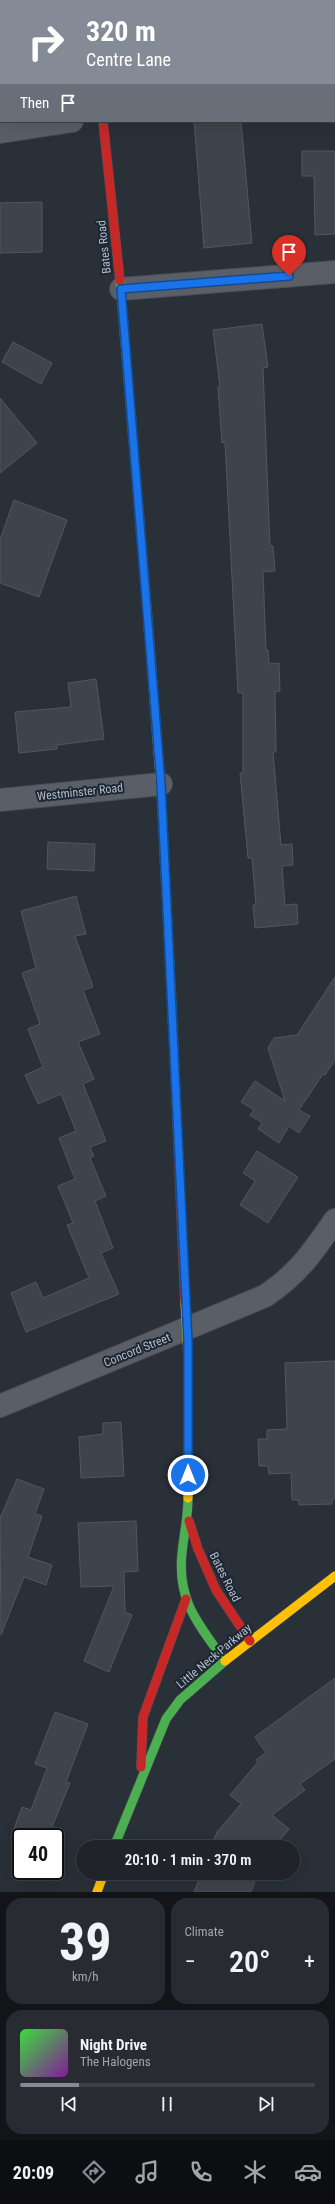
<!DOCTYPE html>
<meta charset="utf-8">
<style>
:root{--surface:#20242a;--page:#282c32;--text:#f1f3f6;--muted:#a2a4a8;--line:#3d4147;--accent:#848b96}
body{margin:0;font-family:"Roboto Condensed",sans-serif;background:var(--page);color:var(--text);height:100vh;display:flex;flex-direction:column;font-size:15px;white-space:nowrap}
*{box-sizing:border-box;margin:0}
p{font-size:13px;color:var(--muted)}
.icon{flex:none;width:22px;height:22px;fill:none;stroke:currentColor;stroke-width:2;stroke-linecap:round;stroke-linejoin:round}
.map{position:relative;height:1892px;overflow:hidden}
.sheet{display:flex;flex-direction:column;gap:6px;padding:6px;background:#121417;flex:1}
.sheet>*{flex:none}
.guide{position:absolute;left:0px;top:0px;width:335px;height:122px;box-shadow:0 4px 16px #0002,0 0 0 1px var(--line);background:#848b96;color:#fff;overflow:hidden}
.speed{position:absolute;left:12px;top:1828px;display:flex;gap:8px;font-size:20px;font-weight:700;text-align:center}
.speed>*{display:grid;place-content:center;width:52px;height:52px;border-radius:50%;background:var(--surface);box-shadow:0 4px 16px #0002,0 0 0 1px var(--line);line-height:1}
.speed .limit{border:2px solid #111;border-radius:6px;background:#fff;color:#111}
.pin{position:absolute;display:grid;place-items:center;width:34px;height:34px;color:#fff;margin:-41px -17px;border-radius:50% 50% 50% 0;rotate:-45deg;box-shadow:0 0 4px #0007}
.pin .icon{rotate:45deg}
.me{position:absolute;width:44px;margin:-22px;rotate:0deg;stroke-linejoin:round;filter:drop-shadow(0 0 3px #0008)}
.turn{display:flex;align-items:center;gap:14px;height:84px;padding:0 20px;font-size:18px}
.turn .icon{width:52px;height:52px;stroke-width:2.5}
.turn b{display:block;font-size:28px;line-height:34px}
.then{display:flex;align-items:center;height:38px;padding:0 20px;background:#0003;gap:8px;font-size:15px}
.big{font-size:30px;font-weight:600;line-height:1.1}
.sheet .tile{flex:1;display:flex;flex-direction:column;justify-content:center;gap:6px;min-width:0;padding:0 14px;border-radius:16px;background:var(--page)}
.sheet .dial{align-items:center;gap:0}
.dial b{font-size:52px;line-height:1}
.song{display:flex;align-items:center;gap:12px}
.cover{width:48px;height:48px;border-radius:6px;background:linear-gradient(135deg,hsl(120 70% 55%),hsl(290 70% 35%))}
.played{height:4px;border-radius:2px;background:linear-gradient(90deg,var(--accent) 20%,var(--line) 20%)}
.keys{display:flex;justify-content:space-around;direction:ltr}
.heat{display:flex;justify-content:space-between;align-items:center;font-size:22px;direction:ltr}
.sheet .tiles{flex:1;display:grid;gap:6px;grid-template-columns:1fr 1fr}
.tile:last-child{grid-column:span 2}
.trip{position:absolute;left:76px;top:1840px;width:224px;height:40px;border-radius:20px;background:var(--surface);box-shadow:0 4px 16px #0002,0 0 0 1px var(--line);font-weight:600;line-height:40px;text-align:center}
.menu{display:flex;height:64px;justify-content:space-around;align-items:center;background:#0d0e11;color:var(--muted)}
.menu .icon{width:28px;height:28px}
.menu .selected{color:var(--accent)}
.menu b{font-size:18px;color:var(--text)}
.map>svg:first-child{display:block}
.building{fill:#3f444c;stroke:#52575f}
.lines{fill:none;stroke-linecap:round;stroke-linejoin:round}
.street-casing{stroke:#484c55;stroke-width:24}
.fast-casing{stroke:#484c55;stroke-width:10}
.slow-casing{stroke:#484c55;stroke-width:10}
.jam-casing{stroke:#484c55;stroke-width:10}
.street{stroke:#5a5e66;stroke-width:22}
.fast{stroke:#4caf50;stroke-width:9}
.slow{stroke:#ffc107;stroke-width:9}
.jam{stroke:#c62828;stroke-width:9}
.route-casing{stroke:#114b97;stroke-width:10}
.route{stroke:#1a73e8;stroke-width:7}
.labels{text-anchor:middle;stroke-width:4;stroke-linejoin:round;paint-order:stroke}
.street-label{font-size:12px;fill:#b4bcc9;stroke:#1d2633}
</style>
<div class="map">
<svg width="335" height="1892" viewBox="0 0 335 1892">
<rect width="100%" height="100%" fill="#2a3038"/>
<path class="building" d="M194 121H241L252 243 204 248Z
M302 151H335V234L315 235 314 176H302Z
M42 202V252L0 253V203Z
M262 324 268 367 263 368 270 546H273L275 571 263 572 266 650H268L269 664 279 663 280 691 275 692 276 752H273L281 845 292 844 293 865 282 866 285 905 297 904 298 924 255 928 253 905H256L252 858H248L240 773H243V693H238L225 442 222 443 218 387H220L213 330Z
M13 342 52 363 41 384 2 362Z
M0 398 37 443 0 473Z
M14 500 67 520 39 597 0 583V540Z
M96 679 104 739 57 745V749L19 753 15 712 71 707 68 683Z
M48 842 95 844 94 871 47 869Z
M76 896 86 934 75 936 93 987 83 990 100 1034 78 1042 94 1079 83 1084 106 1141 90 1147 94 1156 90 1158 106 1196 95 1201 113 1248 101 1253 119 1294 26 1332 11 1293 36 1282 43 1298 89 1278 67 1225 73 1223 58 1186 75 1179 59 1138 76 1131 61 1094 38 1104 25 1075 43 1067 28 1029 40 1024 22 973 36 968 21 911Z
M335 977V1060L325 1075 323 1074 299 1110 310 1116 299 1133 289 1126 279 1143 258 1129 262 1123 250 1115 254 1110 241 1102 255 1081 285 1101 268 1048 274 1038 297 1035Z
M257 1151 298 1177 268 1223 240 1205 255 1181 243 1173Z
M335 1361V1499H332V1504L299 1505V1500H292L291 1473 269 1474 268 1466H259L258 1439H267V1430L287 1429 285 1363Z
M121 1422 124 1476 81 1478 79 1437 103 1434V1423Z
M17 1479 44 1489 35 1514 42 1516 28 1557 52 1565 46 1585 24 1577 1 1635 0 1518Z
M136 1521 138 1571 124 1572 125 1612 132 1615 109 1672 84 1661 114 1586 81 1587 78 1523Z
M335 1678V1759L300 1784 305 1790 272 1815 289 1829 274 1847H211L217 1832 241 1804 230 1795 258 1762 256 1760 266 1753 255 1737Z
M55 1712 88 1724 66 1782 70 1783 48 1837H11L22 1807 31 1810 47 1768 35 1764Z
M202 1873H258L251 1892H194Z"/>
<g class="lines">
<g class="street-casing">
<path id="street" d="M0 132 72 121
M121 289 335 272
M0 800 161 784
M0 1406 265 1296C298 1274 313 1252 335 1220"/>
</g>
<g class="fast-casing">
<path id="fast" d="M120 281 148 621
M161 789 173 1029
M188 1498C188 1517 184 1534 182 1553 177 1601 198 1623 224 1660
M114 1847 166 1719 180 1700 225 1661"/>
</g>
<g class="slow-casing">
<path id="slow" d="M93 0V1
M148 621 161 789
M185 1302 188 1355V1498
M225 1661 335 1576
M97 1892 104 1873"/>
</g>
<g class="jam-casing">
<path id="jam" d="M103 121 120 281
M173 1029 185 1302
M189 1521 198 1549 216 1590 250 1641
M141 1767 143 1717 186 1599"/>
</g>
<use href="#street" class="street"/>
<use href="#fast" class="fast"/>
<use href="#slow" class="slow"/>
<use href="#jam" class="jam"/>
</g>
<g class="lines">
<g class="route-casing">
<path id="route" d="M188 1475V1342L161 784 121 289 289 276"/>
</g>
<use href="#route" class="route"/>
</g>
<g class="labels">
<g class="street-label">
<text transform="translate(104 247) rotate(-96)" y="4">Bates Road</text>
<text transform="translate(80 792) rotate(-6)" y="4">Westminster Road</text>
<text transform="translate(137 1350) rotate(-22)" y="4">Concord Street</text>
<text transform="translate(225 1577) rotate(63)" y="4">Bates Road</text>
<text transform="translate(214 1656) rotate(-40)" y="4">Little Neck Parkway</text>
</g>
</g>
</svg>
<div class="speed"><div class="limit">40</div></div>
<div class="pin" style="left:289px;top:276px;background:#d93025"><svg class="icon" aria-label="arrive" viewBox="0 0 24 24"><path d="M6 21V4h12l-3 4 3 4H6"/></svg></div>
<svg class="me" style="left:188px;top:1475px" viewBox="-20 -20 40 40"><circle r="17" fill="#1a73e8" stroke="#fff" stroke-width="3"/><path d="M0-11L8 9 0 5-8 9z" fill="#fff"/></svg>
<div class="trip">20:10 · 1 min · 370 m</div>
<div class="guide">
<div class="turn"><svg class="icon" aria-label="right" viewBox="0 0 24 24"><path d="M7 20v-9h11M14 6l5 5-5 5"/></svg><div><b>320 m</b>Centre Lane</div></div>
<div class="then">Then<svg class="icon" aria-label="arrive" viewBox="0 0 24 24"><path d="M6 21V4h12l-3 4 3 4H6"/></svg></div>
</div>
</div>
<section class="sheet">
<div class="tiles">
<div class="tile dial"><b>39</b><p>km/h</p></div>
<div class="tile"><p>Climate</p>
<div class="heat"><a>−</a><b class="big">20°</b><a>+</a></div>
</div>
<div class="tile">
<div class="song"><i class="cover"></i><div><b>Night Drive</b><p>The Halogens</p></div></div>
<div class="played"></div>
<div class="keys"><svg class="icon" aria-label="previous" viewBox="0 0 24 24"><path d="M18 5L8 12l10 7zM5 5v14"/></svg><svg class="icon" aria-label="pause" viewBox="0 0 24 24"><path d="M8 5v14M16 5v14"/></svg><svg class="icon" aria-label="next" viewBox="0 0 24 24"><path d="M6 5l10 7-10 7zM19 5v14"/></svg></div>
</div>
</div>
</section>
<nav class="menu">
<b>20:09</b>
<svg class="icon selected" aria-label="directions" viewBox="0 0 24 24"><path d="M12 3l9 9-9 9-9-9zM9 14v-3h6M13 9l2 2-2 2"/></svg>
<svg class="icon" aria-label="music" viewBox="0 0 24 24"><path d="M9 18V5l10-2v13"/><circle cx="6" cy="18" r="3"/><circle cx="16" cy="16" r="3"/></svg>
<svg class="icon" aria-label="phone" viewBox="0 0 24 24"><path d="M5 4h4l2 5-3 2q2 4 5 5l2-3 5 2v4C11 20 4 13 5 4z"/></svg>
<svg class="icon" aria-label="climate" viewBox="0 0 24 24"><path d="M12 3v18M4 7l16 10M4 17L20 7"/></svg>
<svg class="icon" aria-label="car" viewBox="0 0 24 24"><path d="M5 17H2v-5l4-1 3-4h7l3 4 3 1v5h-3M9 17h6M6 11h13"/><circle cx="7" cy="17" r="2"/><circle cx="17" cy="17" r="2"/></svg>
</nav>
